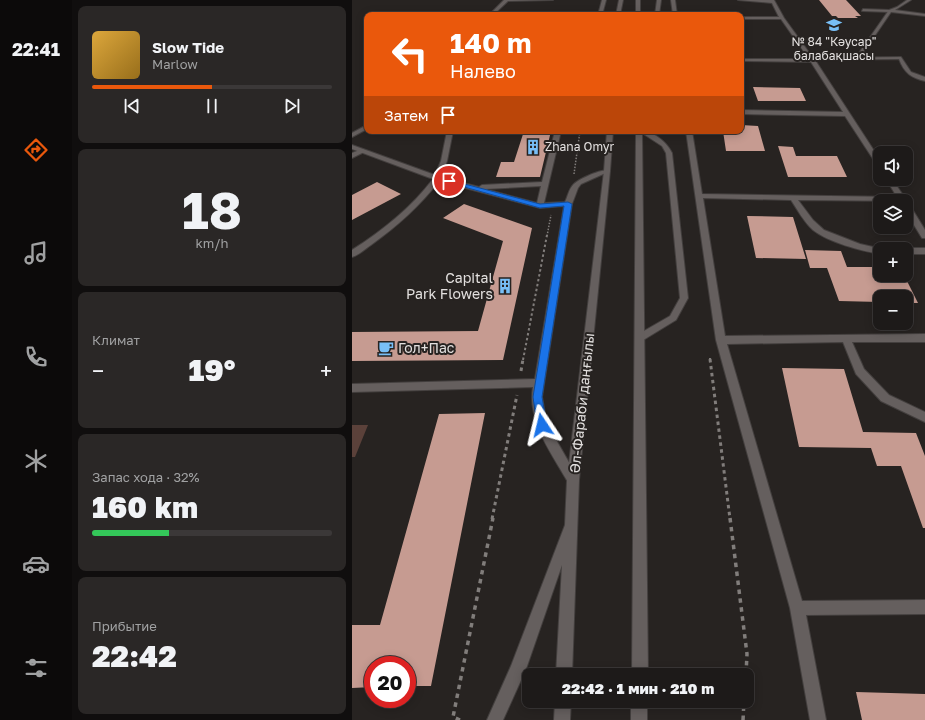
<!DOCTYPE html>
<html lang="ru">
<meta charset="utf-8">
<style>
:root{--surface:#1d1a19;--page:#2a2726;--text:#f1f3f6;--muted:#a0a1a2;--line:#3b3838;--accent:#ea580c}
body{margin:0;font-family:"Golos Text",sans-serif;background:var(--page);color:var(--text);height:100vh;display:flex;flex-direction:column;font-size:15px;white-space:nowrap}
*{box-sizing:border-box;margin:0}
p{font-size:13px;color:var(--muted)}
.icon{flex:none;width:22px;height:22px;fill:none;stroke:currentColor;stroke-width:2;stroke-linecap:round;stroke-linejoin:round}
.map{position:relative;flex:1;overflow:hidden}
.side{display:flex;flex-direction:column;gap:6px;padding:6px;background:#100e0e;width:280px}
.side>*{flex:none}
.guide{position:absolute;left:12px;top:12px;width:380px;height:122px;border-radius:8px;box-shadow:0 2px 10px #0003,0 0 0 1px var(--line);background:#ea580c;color:#fff;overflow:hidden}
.controls{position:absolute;left:521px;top:146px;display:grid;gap:8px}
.controls a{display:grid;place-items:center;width:40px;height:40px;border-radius:8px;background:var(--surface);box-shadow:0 2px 10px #0003,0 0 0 1px var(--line);font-size:20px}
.speed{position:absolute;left:12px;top:656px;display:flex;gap:8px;font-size:20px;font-weight:700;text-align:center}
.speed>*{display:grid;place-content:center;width:52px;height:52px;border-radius:50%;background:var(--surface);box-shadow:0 2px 10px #0003,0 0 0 1px var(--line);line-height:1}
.speed .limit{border:6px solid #d22;background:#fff;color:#111}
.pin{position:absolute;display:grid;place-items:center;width:34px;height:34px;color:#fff;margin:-17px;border:2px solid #fff;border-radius:50%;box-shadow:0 1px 4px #0007}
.me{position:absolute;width:44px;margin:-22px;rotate:350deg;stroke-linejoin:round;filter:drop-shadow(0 0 3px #0008)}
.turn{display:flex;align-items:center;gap:14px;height:84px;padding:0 20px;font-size:18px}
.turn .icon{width:52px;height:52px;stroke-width:2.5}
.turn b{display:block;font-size:28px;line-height:34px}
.then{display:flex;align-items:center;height:38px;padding:0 20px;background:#0003;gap:8px;font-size:15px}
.big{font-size:30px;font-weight:800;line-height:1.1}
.side .tile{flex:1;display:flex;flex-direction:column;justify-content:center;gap:6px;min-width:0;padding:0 14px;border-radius:8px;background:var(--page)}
.side .dial{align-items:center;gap:0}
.dial b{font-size:52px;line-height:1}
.song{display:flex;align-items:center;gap:12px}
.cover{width:48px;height:48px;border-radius:6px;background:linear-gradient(135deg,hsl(40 70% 55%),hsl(40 70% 35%))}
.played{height:4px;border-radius:2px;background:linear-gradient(90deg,var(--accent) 50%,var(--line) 50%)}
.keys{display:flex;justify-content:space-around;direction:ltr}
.heat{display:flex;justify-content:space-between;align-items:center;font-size:22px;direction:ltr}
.charge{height:6px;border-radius:3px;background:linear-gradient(90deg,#34c759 32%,var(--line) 0)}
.trip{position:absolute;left:170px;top:668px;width:232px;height:40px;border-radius:8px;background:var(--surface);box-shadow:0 2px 10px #0003,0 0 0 1px var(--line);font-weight:800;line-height:40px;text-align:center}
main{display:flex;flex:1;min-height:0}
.tabs{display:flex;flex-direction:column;width:72px;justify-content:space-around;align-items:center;background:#0c0a0a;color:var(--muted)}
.tabs .icon{width:28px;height:28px}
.tabs .current{color:var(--accent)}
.tabs b{font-size:18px;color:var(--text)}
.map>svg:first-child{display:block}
.green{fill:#5b413a}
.building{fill:#c69b91}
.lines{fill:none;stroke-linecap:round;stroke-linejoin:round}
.service-casing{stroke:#433f3e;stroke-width:2}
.minor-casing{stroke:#433f3e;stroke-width:2}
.secondary-casing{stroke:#433f3e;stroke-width:2}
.path-far3{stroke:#817d7b;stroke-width:1.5;stroke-dasharray:1.5 1.5;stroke-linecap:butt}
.path-far2{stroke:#817d7b;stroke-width:2;stroke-dasharray:2.5 2.5;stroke-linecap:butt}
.path-far1{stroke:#817d7b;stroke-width:3;stroke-dasharray:3.5 3.5;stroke-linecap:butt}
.path{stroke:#817d7b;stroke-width:3.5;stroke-dasharray:4.5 4.5;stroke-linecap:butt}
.service{fill:#655f5e;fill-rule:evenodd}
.minor{fill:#655f5e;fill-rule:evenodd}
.secondary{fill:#655f5e;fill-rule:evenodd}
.route{fill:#1a73e8;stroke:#114b97}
.labels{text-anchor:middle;stroke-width:4;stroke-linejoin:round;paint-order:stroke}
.far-poi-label{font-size:12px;fill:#e3e0df;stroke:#272321}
.poi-label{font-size:14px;fill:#e3e0df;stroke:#272321;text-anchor:end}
.street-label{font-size:14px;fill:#e3e0df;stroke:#272321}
</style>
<main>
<nav class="tabs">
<b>22:41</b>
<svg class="icon current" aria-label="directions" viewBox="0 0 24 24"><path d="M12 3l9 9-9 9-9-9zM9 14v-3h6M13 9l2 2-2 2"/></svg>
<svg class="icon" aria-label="music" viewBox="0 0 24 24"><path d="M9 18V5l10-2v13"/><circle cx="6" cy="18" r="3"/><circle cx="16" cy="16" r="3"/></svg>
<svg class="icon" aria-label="phone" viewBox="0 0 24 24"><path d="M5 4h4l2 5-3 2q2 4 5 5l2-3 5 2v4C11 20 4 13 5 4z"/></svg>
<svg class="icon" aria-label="climate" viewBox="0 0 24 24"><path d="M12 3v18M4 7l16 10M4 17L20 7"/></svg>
<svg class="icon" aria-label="car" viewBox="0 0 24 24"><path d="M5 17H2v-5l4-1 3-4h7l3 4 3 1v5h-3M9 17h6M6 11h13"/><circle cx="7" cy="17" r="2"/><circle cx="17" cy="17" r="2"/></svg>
<svg class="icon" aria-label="filters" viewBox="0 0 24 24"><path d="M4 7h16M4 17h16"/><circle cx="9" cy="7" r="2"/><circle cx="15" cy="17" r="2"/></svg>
</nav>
<section class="side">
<div class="tile">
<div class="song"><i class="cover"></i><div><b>Slow Tide</b><p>Marlow</p></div></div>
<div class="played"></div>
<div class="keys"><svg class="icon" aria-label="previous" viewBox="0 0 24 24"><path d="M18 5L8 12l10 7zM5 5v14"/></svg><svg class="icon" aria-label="pause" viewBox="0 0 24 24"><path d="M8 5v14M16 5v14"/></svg><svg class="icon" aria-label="next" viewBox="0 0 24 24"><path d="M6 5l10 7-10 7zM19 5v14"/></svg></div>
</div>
<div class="tile dial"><b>18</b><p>km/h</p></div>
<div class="tile"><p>Климат</p>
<div class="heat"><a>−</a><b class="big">19°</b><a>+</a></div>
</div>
<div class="tile"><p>Запас хода · 32%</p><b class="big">160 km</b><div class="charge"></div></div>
<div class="tile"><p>Прибытие</p><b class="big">22:42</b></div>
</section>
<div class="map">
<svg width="573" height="720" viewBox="0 0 573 720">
<rect width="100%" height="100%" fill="#272321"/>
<path class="green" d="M0 425H16L3 457H0Z"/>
<path class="building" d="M467 0H494L509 16H503L506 18H486L484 16H480Z
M401 87 448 88 454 101H406Z
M389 125 406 126 413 151H374L371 131H389Z
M172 131H199L188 177H144L149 162H162Z
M426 146 441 147 444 156H485L495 177H436Z
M25 182 49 194 0 220V195Z
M112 204 180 228 151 360 0 361V332L126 331 151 241 91 218Z
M395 216 441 217 454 259 404 258Z
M453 250 489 251 495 267H528V275H552L566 303H554V297H528V302L487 301 475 268H458Z
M430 368 492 369 511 432 564 433 573 456V528H571L549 466H525L519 448 447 447Z
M133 413 79 686H55V665H21V687L0 688V625H28L87 414Z
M504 692 573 694V720H510Z"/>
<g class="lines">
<g class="service-casing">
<path id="service" d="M152 0H201L156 1 141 15H137Z
M305 0H309L307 15H303Z
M319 0H323L325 15H321Z
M386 0H422L432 18 461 58 549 57 559 72 573 77V81C560 78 552 73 547 59L463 60 528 160V167L525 165 493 116 389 114V110L491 112 459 62 389 61V59H457L429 19H389V17H427L420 3Z
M511 9 538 10 540 11 538 12 510 11Z
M15 125V129L0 137V133Z
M95 131H101L95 161 89 177 127 187 130 185 190 182 203 131H209L192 203 213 202C216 196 217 189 221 185 226 179 253 167 258 171L229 184 226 188 220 204 190 397 195 424 227 480 225 484 221 486 217 484C201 455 175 423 181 387L0 392V384L183 379 212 206 188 208 87 181C68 206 44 227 19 245 13 249 7 255 0 257V250C30 231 59 208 81 179L0 149V145L83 175 89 161ZM189 186 185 203 133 189Z
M287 131C301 131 314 141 320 153L336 298 324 320 288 342 285 341 283 338 285 335 318 316 328 298 314 153 310 146Z
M334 131H340L350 194 545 197 534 179H540L555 201 446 200 461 220 472 230 508 244 530 249H528V254C509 251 476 242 461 230 452 222 445 209 439 200L351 198 373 336 573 334V342H500L512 369 537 395 573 412V422L529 401 504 374 491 342 375 344 450 601 573 600V614L454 615 474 720H458L438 608 364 340Z
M554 204H557L573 230V238H570L554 212Z
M554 248H573V254H554V249H552Z"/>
</g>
<g class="minor-casing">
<path id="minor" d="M250 0H254L250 15H246Z
M555 0H559L543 10 573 14V16L539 12 511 53H507L537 10 545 7Z
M10 149 12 150V152L0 158V153Z"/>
</g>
<g class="secondary-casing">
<path id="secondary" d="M267 0H271L268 15H264Z
M284 0H288V15H284Z
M255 131H261L258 171 227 480 220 675H204L210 565 174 669 151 720H135L159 666 213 525 215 480 252 171Z
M284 131H290L296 675H280Z
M203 701H219L218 720H202Z
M279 701H295V720H279Z"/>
</g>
<path class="path-far3" d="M222 174 228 131
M195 236 199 215"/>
<path class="path-far2" d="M358 358V360
M171 360 195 235"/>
<path class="path-far1" d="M358 359 378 519
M169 371 171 359
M140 519 165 395"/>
<path class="path" d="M378 518 395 654 394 675
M108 720 101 717 141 518
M391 720 392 701"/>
<use href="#service" class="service"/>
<use href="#minor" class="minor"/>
<use href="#secondary" class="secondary"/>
</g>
<path class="route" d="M94 179 188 204 216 202 220 204 190 397 195 425 194 428 190 429 187 428 185 425 181 397 212 206 188 208 94 182Z"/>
<defs>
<g id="school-bare" transform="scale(1.2)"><path d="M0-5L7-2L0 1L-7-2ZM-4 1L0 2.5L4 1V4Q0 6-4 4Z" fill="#78bff7" stroke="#272321" stroke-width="2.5" paint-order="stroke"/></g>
<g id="building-bare" transform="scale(1.2)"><path d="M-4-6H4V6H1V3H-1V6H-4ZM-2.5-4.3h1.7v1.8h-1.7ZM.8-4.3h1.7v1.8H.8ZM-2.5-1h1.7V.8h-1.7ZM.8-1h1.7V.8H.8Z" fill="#78bff7" stroke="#272321" stroke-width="2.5" paint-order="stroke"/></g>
<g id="cafe-bare" transform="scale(1.2)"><path d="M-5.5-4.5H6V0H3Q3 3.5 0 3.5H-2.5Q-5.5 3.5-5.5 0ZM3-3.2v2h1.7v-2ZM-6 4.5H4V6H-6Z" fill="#78bff7" stroke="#272321" stroke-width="2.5" paint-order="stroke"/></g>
</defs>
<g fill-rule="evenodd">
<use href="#school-bare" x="482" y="25"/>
<use href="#building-bare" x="181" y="147"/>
<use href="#building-bare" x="153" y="286"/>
<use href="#cafe-bare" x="34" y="348"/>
</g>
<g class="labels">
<g class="far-poi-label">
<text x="482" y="46">№ 84 "Кәусар"<tspan x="482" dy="14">балабақшасы</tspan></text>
<text x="193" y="151" text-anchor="start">Zhana Omyr</text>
</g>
<g class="poi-label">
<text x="141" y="283">Capital<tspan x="141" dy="16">Park Flowers</tspan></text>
<text x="46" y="353" text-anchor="start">Гол+Пас</text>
</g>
<g class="street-label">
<text transform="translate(230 403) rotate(-84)" y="5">Әл-Фараби даңғылы</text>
</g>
</g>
</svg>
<div class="controls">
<a><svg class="icon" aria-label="sound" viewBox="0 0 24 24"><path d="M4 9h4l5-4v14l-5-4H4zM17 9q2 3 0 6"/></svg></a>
<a><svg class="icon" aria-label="layers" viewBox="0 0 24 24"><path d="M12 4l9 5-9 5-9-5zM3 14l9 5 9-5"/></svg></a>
<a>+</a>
<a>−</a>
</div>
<div class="speed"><div class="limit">20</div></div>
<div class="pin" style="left:97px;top:181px;background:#d93025"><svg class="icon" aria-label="arrive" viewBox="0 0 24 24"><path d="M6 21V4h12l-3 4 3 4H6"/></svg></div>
<svg class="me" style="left:190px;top:425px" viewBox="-20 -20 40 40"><path d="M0-17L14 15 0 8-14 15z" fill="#1a73e8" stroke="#fff" stroke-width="4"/></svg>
<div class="trip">22:42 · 1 мин · 210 m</div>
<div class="guide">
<div class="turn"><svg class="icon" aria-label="left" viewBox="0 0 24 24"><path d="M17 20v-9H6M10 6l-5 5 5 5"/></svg><div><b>140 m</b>Налево</div></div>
<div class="then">Затем<svg class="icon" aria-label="arrive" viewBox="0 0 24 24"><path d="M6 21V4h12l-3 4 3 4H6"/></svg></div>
</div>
</div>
</main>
